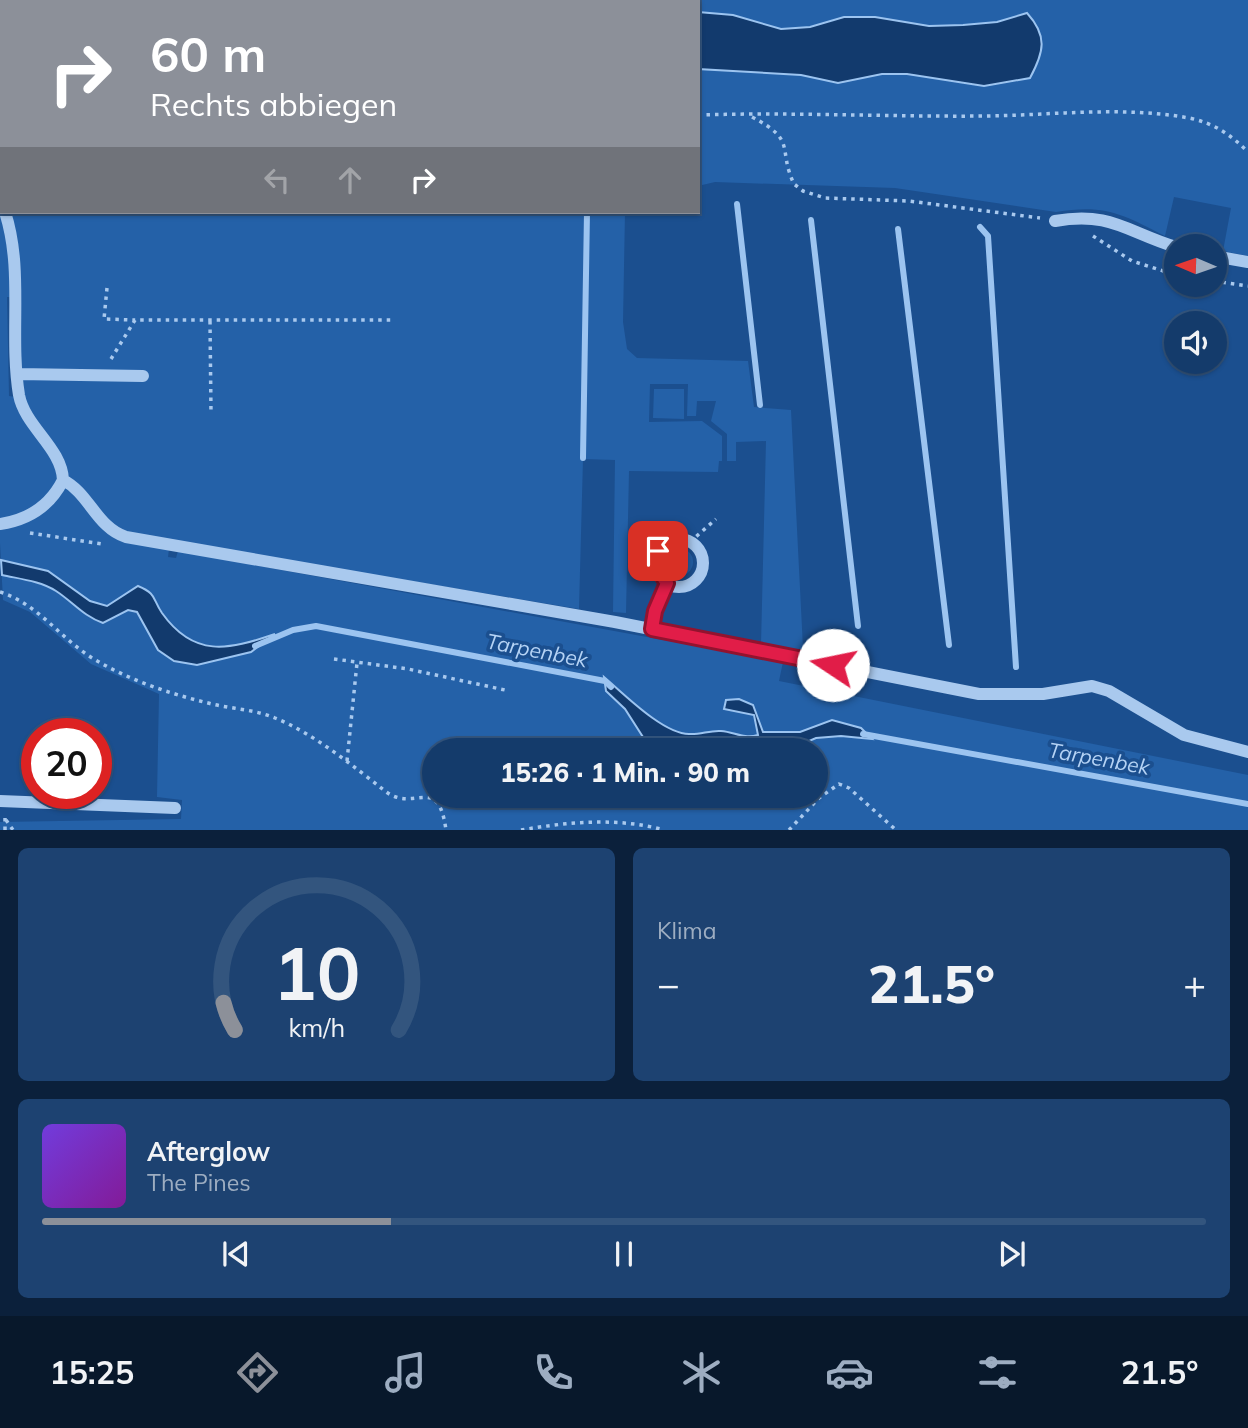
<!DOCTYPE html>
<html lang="de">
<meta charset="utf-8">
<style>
:root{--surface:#143b6b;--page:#1d4271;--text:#f1f3f6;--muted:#9dadc1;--line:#33557e;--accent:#8c9099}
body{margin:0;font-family:Mulish,sans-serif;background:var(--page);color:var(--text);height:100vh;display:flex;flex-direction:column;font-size:26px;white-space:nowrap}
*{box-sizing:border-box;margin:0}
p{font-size:23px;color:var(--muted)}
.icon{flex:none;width:38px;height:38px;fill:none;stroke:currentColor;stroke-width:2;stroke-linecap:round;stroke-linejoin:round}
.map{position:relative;height:830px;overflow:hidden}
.panel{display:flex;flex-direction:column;gap:18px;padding:18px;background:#0b203b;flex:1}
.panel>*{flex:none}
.guide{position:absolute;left:0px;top:0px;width:700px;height:214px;box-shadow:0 2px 5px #0004,0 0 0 2px var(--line);background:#8c9099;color:#fff;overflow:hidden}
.needle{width:46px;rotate:272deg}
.fabs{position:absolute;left:1164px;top:234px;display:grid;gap:14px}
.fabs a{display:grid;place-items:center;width:63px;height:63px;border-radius:50%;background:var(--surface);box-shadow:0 2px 5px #0004,0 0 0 2px var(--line);font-size:35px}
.speed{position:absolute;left:21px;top:718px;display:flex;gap:14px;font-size:35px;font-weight:700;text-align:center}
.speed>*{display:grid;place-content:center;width:91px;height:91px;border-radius:50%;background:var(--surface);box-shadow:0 2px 5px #0004,0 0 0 2px var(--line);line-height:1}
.speed .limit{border:10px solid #d22;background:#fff;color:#111}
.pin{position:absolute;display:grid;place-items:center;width:60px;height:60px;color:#fff;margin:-30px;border-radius:14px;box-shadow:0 4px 10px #0006}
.me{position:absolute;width:77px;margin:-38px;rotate:281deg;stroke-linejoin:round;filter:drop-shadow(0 0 5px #0008)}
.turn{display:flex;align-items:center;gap:24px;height:147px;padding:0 35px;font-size:32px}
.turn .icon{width:91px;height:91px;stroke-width:2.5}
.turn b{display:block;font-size:49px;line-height:60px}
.lanes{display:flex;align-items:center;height:66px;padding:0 35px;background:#0003;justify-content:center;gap:35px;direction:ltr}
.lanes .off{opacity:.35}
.big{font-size:52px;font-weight:800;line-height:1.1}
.panel .card{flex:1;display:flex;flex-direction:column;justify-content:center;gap:10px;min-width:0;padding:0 24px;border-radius:10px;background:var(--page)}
.panel .dial{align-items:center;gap:0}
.dial svg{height:182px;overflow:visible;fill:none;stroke:var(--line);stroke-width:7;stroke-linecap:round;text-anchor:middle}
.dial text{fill:var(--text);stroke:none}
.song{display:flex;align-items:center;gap:21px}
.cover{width:84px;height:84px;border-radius:10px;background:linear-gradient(135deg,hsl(260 70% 55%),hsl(290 70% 35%))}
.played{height:7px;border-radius:4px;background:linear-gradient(90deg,var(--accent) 30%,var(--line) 30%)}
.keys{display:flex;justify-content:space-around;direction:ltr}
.heat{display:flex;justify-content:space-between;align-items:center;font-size:38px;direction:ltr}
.panel .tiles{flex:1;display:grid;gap:18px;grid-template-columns:1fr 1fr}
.card:last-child{grid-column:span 2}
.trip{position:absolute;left:422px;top:738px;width:406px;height:70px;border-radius:35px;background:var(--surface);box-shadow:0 2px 5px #0004,0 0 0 2px var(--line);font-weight:800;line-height:70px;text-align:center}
.tabs{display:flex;height:112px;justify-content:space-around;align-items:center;background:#08182b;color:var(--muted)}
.tabs .icon{width:49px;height:49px}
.tabs .on{color:var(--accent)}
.tabs b{font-size:32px;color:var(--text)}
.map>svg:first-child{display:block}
.green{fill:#2461a8;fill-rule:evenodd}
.water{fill:#123a6d;stroke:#9cc4f0;stroke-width:2}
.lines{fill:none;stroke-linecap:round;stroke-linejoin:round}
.stream{stroke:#9cc4f0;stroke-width:6}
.path{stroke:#a9c9ee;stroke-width:3.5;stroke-dasharray:3.5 5;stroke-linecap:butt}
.minor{stroke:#a9c9ee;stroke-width:12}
.route-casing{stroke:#92132f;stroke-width:18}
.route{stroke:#e11d48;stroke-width:12}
.labels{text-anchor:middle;stroke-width:7;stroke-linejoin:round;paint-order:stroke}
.water-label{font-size:21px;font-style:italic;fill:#b5d3f5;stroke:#1b4f8f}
</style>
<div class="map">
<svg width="1248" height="830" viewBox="0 0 1248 830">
<rect width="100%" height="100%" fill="#1b4f8f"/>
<path class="green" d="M0 0H487L2 2V212H625L623 322 627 349 637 358 748 361 754 407 791 410 803 648 795 650 761 644 766 441 736 442V461H727V434L711 421 716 401H697L696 416H687L688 384H650L649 422 702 421 722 436V461H719L718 472 629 471 626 613 613 612 615 460 583 459 579 609 170 541 168 557 176 558 178 551 783 662 779 681 1248 775V830H0V822L181 819 182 800 157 797 159 694 91 664 30 612 3 600 0 543ZM7 297H19L22 398 9 396ZM434 751H816V796H434Z
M541 0H1248V256L1223 251 1231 208 1174 197 1165 236C1122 214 1105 204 1056 212L895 188 715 182 698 186V69L801 75 838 83 882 74H907L984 86 1029 78 1027 13 997 22 963 25 929 26 875 17H844L810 27 781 29 733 15 698 12V2Z
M654 389H684V419L653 418Z
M665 562a14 14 0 1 1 28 0a14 14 0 1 1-28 0Z"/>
<path class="water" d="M698 12 733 15 781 29 810 27 844 17H875L929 26 963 25 997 22 1027 13C1048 36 1044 52 1030 78L984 86 907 74H882L838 83 801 75 698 69Z
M1 560 48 571 90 601 107 606 138 586C157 594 152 598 162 613 194 658 228 650 275 634L251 652 197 665 174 661 158 650 137 612 128 610 103 623C83 616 73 602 56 591 40 581 20 579 2 575Z
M604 677C623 693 663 734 689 734 700 735 710 730 721 731 735 732 743 739 758 735L754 715 724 709 726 700 739 699 753 705 763 732H800L832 720 861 728 872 739 841 736 816 738 786 751H662L643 737 625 709 606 691Z"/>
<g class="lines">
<path class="stream" d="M737 204 760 405
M811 220 858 626
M980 227 988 236 1016 667
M898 229 949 645
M583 458 587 212
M255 646 293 630 316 626 605 681 611 687
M863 734 1248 804"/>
<path class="path" d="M0 86H2
M698 115C794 112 890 117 986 116 1053 115 1123 106 1189 118 1214 123 1231 135 1248 152
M752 117C798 141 777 148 794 184L803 191 825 198 909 201 1040 218
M1093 236 1132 261 1176 275
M1214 281 1248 286
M107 288 104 319 135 320
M210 321 211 413
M111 359 135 320H395
M30 533 102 544
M690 542 716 519
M0 592C41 605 62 642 99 662 132 681 171 694 208 703 230 709 254 709 275 718 313 733 353 766 385 791 414 814 438 772 446 830
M334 659 408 669 505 690
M347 761 357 663
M5 818V830
M6 820 13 830
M521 830C568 822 617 817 664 830
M789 830 819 798 839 784 849 788 896 830"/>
<path class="minor" d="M1055 221C1110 211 1127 232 1176 247
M1214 256 1248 262
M18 374 143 376
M63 480C89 493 97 528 126 537L615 622 979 694H1043L1092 686 1109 691 1184 735 1248 752
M0 524C28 520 50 506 63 480 62 448 25 427 19 395 9 334 24 271 5 212
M655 563a24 24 0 1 1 48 0a24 24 0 1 1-48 0Z
M652 629 655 611 667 583
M0 801 175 808"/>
</g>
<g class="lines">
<g class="route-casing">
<path id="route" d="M658 551 656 567 667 583 655 611 652 629 833 665"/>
</g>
<use href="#route" class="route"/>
</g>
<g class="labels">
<g class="water-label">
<text transform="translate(537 651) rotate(11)" y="7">Tarpenbek</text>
<text transform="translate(1099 759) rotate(10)" y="7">Tarpenbek</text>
</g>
</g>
</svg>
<div class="fabs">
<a><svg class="needle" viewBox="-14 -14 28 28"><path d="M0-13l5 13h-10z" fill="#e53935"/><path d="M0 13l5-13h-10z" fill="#9dadc1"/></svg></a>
<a><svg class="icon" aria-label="sound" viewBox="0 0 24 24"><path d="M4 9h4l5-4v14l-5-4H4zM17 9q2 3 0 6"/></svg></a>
</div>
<div class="speed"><div class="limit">20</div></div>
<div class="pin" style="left:658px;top:551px;background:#d93025"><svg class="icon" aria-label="arrive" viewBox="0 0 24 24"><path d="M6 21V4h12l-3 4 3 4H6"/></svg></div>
<svg class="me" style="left:833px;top:665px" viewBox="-20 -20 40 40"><circle r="19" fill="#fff"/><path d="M0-13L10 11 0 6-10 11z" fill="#e11d48"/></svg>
<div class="trip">15:26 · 1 Min. · 90 m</div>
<div class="guide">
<div class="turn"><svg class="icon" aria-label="right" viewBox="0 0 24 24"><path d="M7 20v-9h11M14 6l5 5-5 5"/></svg><div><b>60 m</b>Rechts abbiegen</div></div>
<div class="lanes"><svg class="icon off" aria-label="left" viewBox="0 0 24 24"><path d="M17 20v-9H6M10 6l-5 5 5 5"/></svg><svg class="icon off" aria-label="ahead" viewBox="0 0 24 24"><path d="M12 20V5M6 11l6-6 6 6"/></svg><svg class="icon" aria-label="right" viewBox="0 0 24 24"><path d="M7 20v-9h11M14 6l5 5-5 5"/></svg></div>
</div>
</div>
<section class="panel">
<div class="tiles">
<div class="card dial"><svg viewBox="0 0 100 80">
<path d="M14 69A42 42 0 1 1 86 69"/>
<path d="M14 69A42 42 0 0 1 9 57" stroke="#8c9099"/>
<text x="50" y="56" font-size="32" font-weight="700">10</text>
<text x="50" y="72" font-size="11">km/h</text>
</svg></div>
<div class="card"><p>Klima</p>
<div class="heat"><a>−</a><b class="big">21.5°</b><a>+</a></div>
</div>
<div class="card">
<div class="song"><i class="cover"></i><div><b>Afterglow</b><p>The Pines</p></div></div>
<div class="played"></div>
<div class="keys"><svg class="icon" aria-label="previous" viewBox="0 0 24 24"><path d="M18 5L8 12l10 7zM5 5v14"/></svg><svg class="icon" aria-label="pause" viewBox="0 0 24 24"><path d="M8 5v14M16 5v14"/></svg><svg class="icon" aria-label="next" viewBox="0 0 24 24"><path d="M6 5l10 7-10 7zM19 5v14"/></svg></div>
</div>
</div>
</section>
<nav class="tabs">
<b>15:25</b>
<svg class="icon on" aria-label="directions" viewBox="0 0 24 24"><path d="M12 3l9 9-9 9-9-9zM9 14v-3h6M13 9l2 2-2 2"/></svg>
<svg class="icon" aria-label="music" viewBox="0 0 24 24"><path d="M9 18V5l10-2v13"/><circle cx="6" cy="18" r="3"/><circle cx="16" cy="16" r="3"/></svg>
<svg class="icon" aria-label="phone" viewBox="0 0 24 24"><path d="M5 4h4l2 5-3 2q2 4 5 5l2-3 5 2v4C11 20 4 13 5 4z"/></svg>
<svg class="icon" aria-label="climate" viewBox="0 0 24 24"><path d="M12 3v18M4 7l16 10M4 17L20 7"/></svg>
<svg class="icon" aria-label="car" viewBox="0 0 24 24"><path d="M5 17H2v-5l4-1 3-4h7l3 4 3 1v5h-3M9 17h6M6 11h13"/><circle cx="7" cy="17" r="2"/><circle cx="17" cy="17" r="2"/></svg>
<svg class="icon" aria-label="filters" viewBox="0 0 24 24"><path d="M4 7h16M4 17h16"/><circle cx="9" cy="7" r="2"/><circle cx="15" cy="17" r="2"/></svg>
<b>21.5°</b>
</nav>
